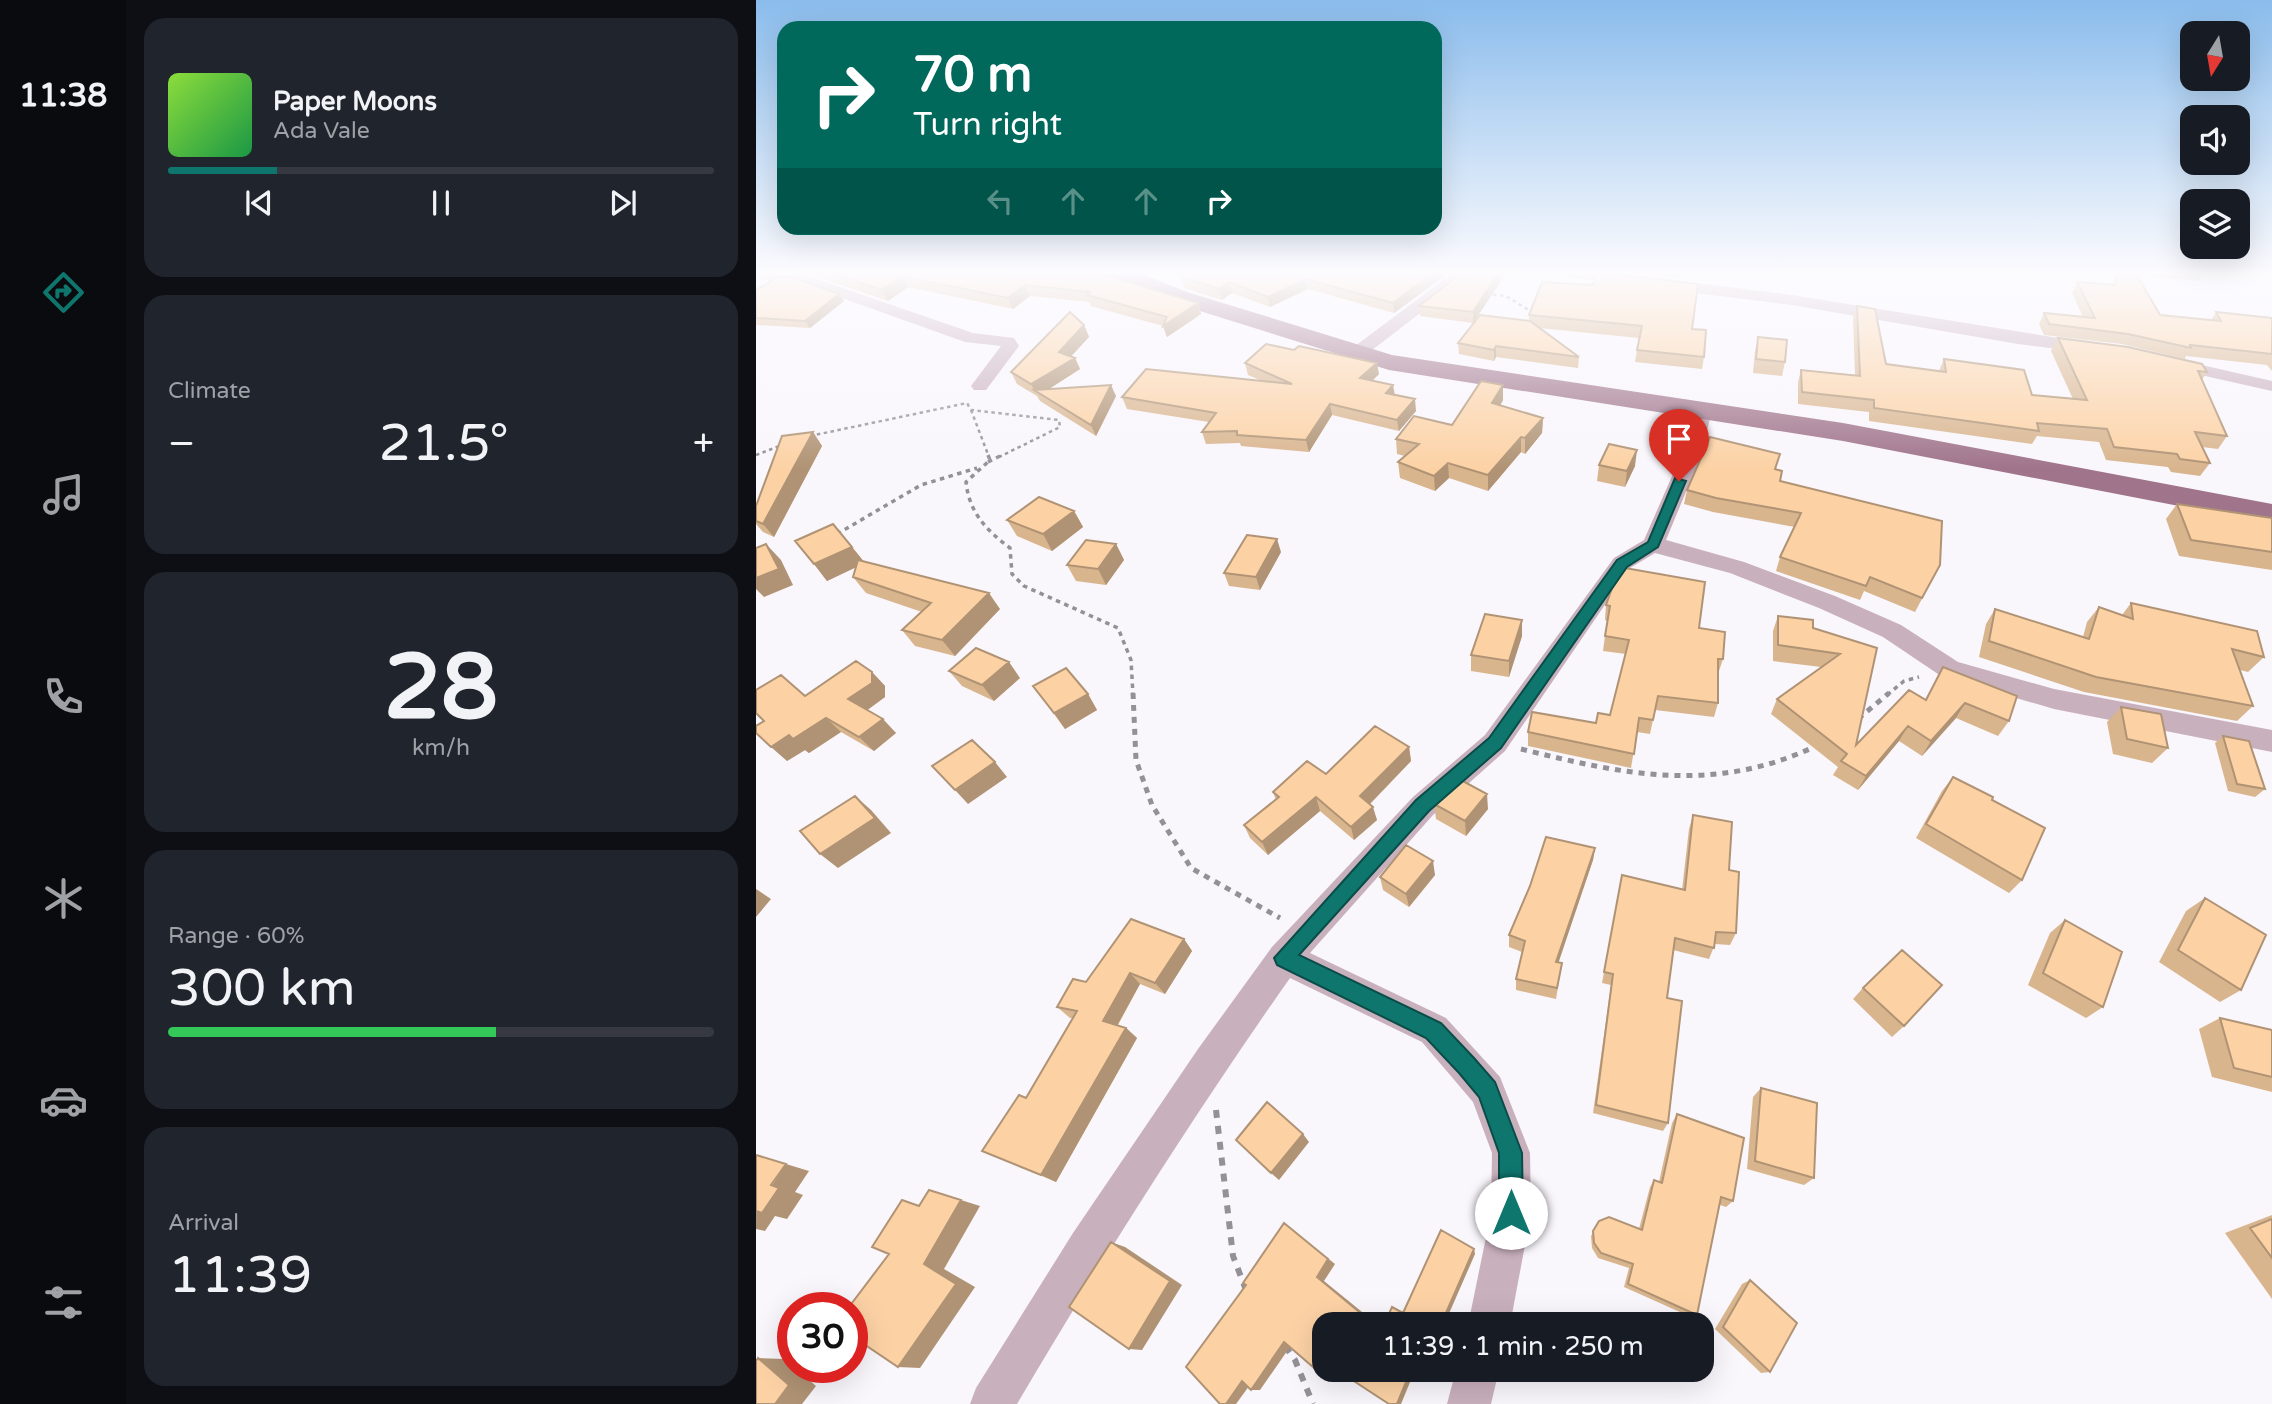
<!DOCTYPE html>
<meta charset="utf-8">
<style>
:root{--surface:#171b24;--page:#20242c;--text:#f1f3f6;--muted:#9ea1a6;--line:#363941;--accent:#0f766e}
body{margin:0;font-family:"Varela Round",sans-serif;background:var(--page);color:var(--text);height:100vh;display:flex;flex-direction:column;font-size:26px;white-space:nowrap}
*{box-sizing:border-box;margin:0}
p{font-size:23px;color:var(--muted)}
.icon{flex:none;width:38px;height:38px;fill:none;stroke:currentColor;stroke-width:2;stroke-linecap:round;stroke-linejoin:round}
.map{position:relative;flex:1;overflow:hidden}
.sheet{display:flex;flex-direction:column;gap:18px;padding:18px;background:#0d0f14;width:630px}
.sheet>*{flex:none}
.top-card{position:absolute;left:21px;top:21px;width:665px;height:214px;border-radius:21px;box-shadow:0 7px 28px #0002;background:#00695c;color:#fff;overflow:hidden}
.needle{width:46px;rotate:191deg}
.controls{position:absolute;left:1424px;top:21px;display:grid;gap:14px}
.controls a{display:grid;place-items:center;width:70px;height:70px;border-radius:14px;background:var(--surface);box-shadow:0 7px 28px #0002;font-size:35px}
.speed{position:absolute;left:21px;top:1292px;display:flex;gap:14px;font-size:35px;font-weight:700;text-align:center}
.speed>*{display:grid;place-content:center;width:91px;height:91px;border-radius:50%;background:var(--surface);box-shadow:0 7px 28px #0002;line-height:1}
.speed .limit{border:10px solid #d22;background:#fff;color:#111}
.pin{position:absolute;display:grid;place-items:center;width:60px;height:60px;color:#fff;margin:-72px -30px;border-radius:50% 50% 50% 0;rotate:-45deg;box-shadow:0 0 7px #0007}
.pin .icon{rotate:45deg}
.me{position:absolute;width:77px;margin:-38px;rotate:0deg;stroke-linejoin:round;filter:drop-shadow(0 0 5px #0008)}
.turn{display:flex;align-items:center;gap:24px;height:147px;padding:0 21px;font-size:32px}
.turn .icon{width:91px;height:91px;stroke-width:2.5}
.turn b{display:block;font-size:49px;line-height:60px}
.lanes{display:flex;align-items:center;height:66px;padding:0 21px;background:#0003;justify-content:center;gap:35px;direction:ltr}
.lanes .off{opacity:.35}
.big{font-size:52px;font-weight:600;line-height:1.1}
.sheet .tile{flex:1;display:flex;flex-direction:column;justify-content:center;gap:10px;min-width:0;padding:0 24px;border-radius:21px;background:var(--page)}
.sheet .dial{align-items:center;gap:0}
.dial b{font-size:91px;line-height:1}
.song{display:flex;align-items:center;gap:21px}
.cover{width:84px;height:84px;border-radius:10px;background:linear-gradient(135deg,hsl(90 70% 55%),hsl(140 70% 35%))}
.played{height:7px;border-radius:4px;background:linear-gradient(90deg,var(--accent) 20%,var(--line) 20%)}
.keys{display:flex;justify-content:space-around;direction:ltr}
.heat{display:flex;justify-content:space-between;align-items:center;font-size:38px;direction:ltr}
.charge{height:10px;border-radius:5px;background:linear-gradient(90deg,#34c759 60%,var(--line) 0)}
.trip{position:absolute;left:556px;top:1312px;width:402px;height:70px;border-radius:21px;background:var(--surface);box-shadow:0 7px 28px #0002;font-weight:600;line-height:70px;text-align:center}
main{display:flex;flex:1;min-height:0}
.menu{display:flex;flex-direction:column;width:126px;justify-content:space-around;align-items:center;background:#090b0e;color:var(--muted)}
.menu .icon{width:49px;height:49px}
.menu .current{color:var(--accent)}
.menu b{font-size:32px;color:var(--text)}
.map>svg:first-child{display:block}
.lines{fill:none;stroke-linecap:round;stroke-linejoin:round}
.path-far3{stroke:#949098;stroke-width:2.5;stroke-dasharray:3.5 3.5;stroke-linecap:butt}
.path-far2{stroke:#949098;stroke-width:3.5;stroke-dasharray:4.5 4.5;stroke-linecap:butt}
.path-far1{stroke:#949098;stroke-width:5;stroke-dasharray:6 6;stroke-linecap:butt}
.path{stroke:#949098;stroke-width:6;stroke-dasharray:8 8;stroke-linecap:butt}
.street{fill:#c9b0bd;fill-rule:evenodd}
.primary{fill:#a0748b;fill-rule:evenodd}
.wall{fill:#d9b58e}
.shaded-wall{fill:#b09374}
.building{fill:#fcd2a5;stroke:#b09374;stroke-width:2}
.route{fill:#0f766e;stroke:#0a4d48;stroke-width:2}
</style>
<main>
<nav class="menu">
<b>11:38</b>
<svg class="icon current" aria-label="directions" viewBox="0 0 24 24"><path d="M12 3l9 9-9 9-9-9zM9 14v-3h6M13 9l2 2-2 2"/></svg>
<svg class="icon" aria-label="music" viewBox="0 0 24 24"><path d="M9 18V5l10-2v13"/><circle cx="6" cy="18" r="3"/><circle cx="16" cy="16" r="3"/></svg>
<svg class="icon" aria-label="phone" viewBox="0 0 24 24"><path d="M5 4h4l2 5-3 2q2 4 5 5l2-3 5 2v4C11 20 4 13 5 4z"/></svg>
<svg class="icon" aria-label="climate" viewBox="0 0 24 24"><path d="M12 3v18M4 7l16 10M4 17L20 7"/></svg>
<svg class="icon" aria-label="car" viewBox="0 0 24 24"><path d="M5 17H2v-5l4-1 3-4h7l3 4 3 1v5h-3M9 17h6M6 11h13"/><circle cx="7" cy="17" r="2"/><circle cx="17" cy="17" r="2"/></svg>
<svg class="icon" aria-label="filters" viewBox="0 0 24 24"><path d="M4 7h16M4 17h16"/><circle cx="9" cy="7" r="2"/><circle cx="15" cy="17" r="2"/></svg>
</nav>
<section class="sheet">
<div class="tile">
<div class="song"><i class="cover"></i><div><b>Paper Moons</b><p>Ada Vale</p></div></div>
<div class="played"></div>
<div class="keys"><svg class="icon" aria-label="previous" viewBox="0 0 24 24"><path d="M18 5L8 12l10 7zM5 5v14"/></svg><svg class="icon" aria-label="pause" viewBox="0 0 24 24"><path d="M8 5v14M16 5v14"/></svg><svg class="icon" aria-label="next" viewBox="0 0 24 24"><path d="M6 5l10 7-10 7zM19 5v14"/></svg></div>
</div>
<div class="tile"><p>Climate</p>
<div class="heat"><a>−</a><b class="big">21.5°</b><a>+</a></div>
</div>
<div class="tile dial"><b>28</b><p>km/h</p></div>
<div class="tile"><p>Range · 60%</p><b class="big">300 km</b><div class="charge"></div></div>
<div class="tile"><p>Arrival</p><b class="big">11:39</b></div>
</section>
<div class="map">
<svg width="1516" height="1404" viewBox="0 0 1516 1404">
<rect width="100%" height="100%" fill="#f9f6fc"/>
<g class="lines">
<path class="path-far3" d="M730 294 750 296 779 314
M215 410 233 457
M54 436 211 403 215 410 303 420 304 427 243 457
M0 455 26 445"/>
<path class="path-far2" d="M232 455 234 460 210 482C213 512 230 530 254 548L256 574 268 586 362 628 375 660 377 695
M232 462 246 455
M81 534 165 485 221 468
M1131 695 1148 681 1163 677"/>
<path class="path-far1" d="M377 693 380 760 396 805 435 868 524 918
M1102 719 1133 693
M765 749C870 775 958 794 1060 746"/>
<path class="path" d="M460 1110 477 1256 490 1290
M529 1346 539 1360 557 1404"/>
<path class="street" d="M0 272 52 276 217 333 258 338 263 346 230 390H218L215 386 245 346 209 342 44 283 0 279Z
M702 272H727L706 281 607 357H595L592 353 595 349 694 275Z
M803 272H851L1036 295 1333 343 1342 348 1333 353 1262 344 1036 305 810 277Z
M1415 358 1516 381V391L1409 367 1406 363Z
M947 405 956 411 944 458 910 540 988 562 1079 596 1145 625 1202 662 1298 689 1516 730V752L1298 709 1185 676 1127 637 1063 608 974 573 899 553 874 568 749 751 677 815 554 953 690 1018 744 1077 774 1153 775 1213 754 1325H712L735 1213 736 1153 717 1102 666 1042 534 978C437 1116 347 1258 261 1404H214L220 1388 317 1233 442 1049 516 947 657 797 729 735 858 558 888 540 924 458 938 411Z
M700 1370H743L735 1404H691Z"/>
<path class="primary" d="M349 272H381L431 292 636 355 1087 423 1516 504V524L1087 441 633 370 415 302 352 277Z"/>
</g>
<path class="wall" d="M44 272H340L442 303 445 314 411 337 407 326 335 306 333 302 274 296 257 309 152 287 132 301 53 274Z
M416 272H695L693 273 638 313 552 289 514 307 476 293 466 300 428 288 425 276Z
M751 272 717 323 664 316 663 306Z
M872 272H926L924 278Z
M1360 272H1448L1443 281 1380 275 1404 315 1455 320 1460 312 1516 318V371L1511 365 1430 356 1429 359 1366 344 1288 335 1283 324 1288 313 1327 317 1316 293 1321 282 1357 285Z
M0 290 83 294 88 301 54 328 0 325Z
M1101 306 1130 364 1183 371 1188 359 1276 395 1317 399 1295 351 1302 338 1451 372 1446 380 1471 436 1462 449 1446 447 1454 463 1444 476 1415 472 1412 467 1350 460 1343 442 1281 436 1276 444 1113 421V412L1042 404V382L1045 370 1099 375 1097 318Z
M773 315 936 329 948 357 946 369 879 362 883 338 783 328 823 357 822 368 740 357 738 361 703 354 702 343 773 321Z
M328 325 333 337 315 356 319 358 324 369 293 389 360 396 340 436 284 401 281 396 261 384 255 372Z
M1002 337 1029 362 1026 376 997 373 999 351Z
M489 363 623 374 616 381 638 395 660 411 643 431 576 415 553 452 485 446 484 443 450 444 446 432 453 422 371 409 366 397 506 381 492 375Z
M747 400 744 406 787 418 786 433 769 454 765 452 732 491 693 478 679 491 644 478 642 462 649 456 641 454 640 439 696 425Z
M57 432 66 446 18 537 7 532 0 524V506Z
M843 465 879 466 869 487 841 481Z
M1020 470 1024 481 1184 565 1159 612 1108 591 1104 600 1020 571 1024 557 1039 527 957 512 928 504 931 490Z
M1421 504 1516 518V570L1423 556 1410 519Z
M318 511 327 527 296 551 261 536 251 520Z
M360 544 368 560 350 585 320 581 311 565Z
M96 547 108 562 244 609 199 656 159 646 146 630 166 612 110 593 97 577 100 567 71 581 58 564Z
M525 552 504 590 473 586 468 573Z
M1375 603 1508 657 1492 672 1484 670 1497 706 1481 721 1328 692 1223 657 1230 624 1239 609 1327 637 1331 622 1343 607 1366 615Z
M850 605 943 628 967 659 962 674V703L958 717 899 710 894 734 881 732 875 768 772 746V732L840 723 854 715 870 654 847 651 851 621 849 620Z
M1022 616 1057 628 1121 648 1100 745 1169 700 1187 667 1253 721 1242 736 1200 718 1166 756 1143 741 1102 790 1077 775 1082 767 1015 714 1021 699 1065 667 1017 661V631Z
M766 620V636L753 677 715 671V655Z
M193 671 264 678 238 701 206 686Z
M116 672 129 686V697L111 710 140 733 118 751 85 732 53 753 49 750 31 761 49 696Z
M277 686 332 694 341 710 309 729Z
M1365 707 1412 748 1396 763 1357 754 1351 722Z
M1467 736 1509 789 1499 797 1472 791 1459 743Z
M653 747 655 761 614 804 621 820 598 840 564 811 512 855 494 838 488 825 520 800 517 792Z
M1197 777 1236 800 1266 880 1253 893 1160 838 1186 791Z
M678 804 732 809 710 836 680 819Z
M937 815 973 870 980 933 974 945 959 944 953 959 917 950 911 998 912 1123 907 1131 837 1113 855 985 846 983 866 875 926 890 933 829Z
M839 848 837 860 802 962 806 963 800 999 760 990V979L766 952 753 947V935Z
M679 875 653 907 627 890 624 877Z
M1449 898 1485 990 1464 1002 1403 962 1430 911Z
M1309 920 1347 1007 1330 1018 1272 985 1294 933Z
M428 939 436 951 409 994 384 984 362 1025 370 1028 381 1038 300 1182 226 1151 270 1098 317 1018H314L301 1007 330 982Z
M1107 988 1148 1026 1136 1037 1097 999Z
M1464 1018 1516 1030V1092L1456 1077 1443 1029Z
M1005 1088 1058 1178 1048 1185 991 1169 997 1097Z
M921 1114 977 1201 970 1207 964 1205 941 1315 935 1317 868 1287 873 1268 842 1258 836 1248 835 1236 843 1221 883 1229 894 1187 898 1180 903 1182 916 1123Z
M1516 1215V1299L1469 1233Z
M994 1280 1014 1372 1005 1373 959 1329 986 1284Z"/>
<path class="shaded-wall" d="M678 272H695L693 273 638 313 637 303Z
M743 272H751L717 323V312Z
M146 276 152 287 132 301 126 290Z
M550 279 552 289 514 307 512 297Z
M473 282 476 293 466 300 463 289Z
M269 285 274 296 257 309 252 298Z
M83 294 88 301 54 328 49 321Z
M442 303 445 314 411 337 407 326Z
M328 325 333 337 308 364 303 352Z
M740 346V357L738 361V350Z
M319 358 324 369 285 394 278 390 281 396 275 384Z
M621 363 623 374 606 390 604 378Z
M355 385 360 396 340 436 335 425Z
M637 385 639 396 630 393Z
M747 385V400L736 419V403Z
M659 399 660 411 643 431 641 420Z
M574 404 576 415 553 452 550 440Z
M787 418 786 433 769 454V438Z
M57 432 66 446 18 537 7 524Z
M765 437V452L732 491V475Z
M881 450 879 466 869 487 871 471Z
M692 463 693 478 679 491 678 476Z
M318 511 327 527 296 551 287 534Z
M521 539 525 552 504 590 500 577Z
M10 544 25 560 37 585 8 597 0 589V578Z
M360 544 368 560 350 585 342 569Z
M96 547 109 563 71 581 58 564Z
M233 593 244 609 199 656 186 640Z
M766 620V636L753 677V661Z
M253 662 264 678 238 701 226 685Z
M116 672 129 686V697L106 714 92 699Z
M332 694 341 710 309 729 298 713Z
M1209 703 1200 718 1166 756 1175 741Z
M70 718 85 732 53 753 49 750 31 761 15 747 33 735Z
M127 719 140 733 118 751 103 737Z
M1152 726 1143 741 1102 790 1110 776Z
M653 747 655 761 608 810 604 796Z
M239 762 251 777 212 804 199 790Z
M731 794 732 809 710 836 709 821Z
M99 796 115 810 135 833 82 868 64 854Z
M560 797 564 811 512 855 506 842Z
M617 807 621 820 598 840 595 827Z
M839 848 837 860 799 973 800 962Z
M677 861 679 875 653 907 650 894Z
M0 889 15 899 0 917Z
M428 939 436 951 409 994 399 983Z
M374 973 384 984 358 1031 347 1021Z
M370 1028 381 1038 300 1182 285 1175Z
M547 1134 553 1142 523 1180 515 1173Z
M30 1164 53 1171 39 1192 47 1195 31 1219 19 1216 9 1231 0 1229V1210Z
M205 1200 224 1206 188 1269 219 1287 164 1368 142 1367 168 1264Z
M535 1229 579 1264 568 1281 622 1325H619L561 1277Z
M355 1242 369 1247 426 1285 386 1350 373 1349Z
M718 1249 719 1254 688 1325 686 1322Z
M678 1318 680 1320 678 1325H675Z
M528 1342 536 1344 504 1390H495Z
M2 1358 29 1359 60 1386 46 1404H19Z
M578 1370H585L579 1380H572Z
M655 1370H659L645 1404H641Z
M486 1381 496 1382 480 1404H470Z"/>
<path class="building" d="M74 272H340L442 303 407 326 411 317 331 295 334 292 269 285 252 298 146 276 126 290Z
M427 272H678L637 303 550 279 512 297 473 282 463 289 425 277Z
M743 272 717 312 663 306 707 272Z
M841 272 942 284 936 329 950 330 948 357 881 350 886 326 773 315 786 282 837 285Z
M1363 272H1379L1404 315 1465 321 1460 312 1516 318V354L1434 345 1435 348 1372 334 1293 324 1288 313 1339 318 1321 282 1359 285Z
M22 277 39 278 83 294 49 321 0 318V290Z
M1101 306 1119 309 1130 364 1190 372 1188 359 1268 370 1276 395 1331 400 1302 338 1372 347 1446 364 1451 372 1442 371 1471 436 1439 432 1454 463 1424 459 1421 454 1358 447 1351 429 1281 423 1283 431 1118 408V400L1046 392 1045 370 1104 376Z
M314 312 328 325 303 352 319 358 275 384 255 372Z
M724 315 774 321 823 357 740 346 738 350 702 343Z
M1002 337 1031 340 1029 362 1000 359Z
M510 344 538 350 543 346 621 363 604 378 637 385 630 393 659 399 641 420 574 404 550 440 481 435V431L446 432 460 413 366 397 390 369 536 384 489 363Z
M725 381 747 385 736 403 787 418 769 438 765 437 732 475 692 463 678 476 642 462 663 444 640 439 658 416 696 425Z
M355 385 335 425 278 390Z
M57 432 7 524 0 521V506L26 436Z
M954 437 1024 454 1019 469 1026 471 1024 481 1186 521 1184 565 1166 598 1114 577 1110 586 1024 557 1045 513 960 498 931 490Z
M853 444 881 450 871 471 843 465Z
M283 497 318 511 287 534 251 520Z
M1421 504 1516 518V552L1435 540Z
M77 524 96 547 58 564 39 541Z
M491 535 521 539 500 577 468 573Z
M330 540 360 544 342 569 311 565Z
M10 544 23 569 0 578V548Z
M102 560 233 593 186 640 146 630 175 603 97 577Z
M869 568 949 582 943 628 969 632 967 659H962V703L902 696 897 720 883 718 878 754 772 732 776 712 840 723 842 713 854 715 873 640 849 636 854 606 850 605 856 588Z
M1375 603 1501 631 1508 657 1476 649 1497 706 1340 677 1233 641 1239 609 1333 639 1343 607 1377 619Z
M729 614 766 620 753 661 715 655Z
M1022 616 1057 620V628L1121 648 1100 745 1153 690 1170 700 1187 667 1261 696 1253 721 1209 703 1175 741 1152 726 1110 776 1085 761 1091 754 1021 699 1084 654 1022 645Z
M220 648 253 662 226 685 193 671Z
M100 661 116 672V683L92 699 127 719 103 737 70 718 37 739 33 735 15 747 0 733V726L8 721 0 713V690L25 675 49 696Z
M310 668 332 694 298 713 277 686Z
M1365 707 1405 714 1412 748 1371 739Z
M619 726 653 747 604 796 617 807 595 827 560 797 506 842 488 825 523 797 517 792 551 761 570 774Z
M1467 736 1493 741 1509 789 1481 784Z
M216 740 239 762 199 790 176 766Z
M1197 777 1237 797 1236 800 1289 828 1266 880 1170 824Z
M703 779 731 794 709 821 678 804Z
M99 796 119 818 64 854 44 831Z
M937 815 976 822 973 870 983 872 980 933 960 932 958 948 919 938 911 998 926 1001 912 1123 840 1105 857 974 848 972 866 875 929 890Z
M790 837 839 848 800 962 806 963 801 988 760 979 769 941 753 935 774 886Z
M650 845 677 861 650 894 624 877Z
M1449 898 1510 935 1485 990 1422 950Z
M375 919 428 939 399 983 374 973 347 1021 370 1028 285 1175 226 1151 263 1095 270 1098 321 1011 301 1007 317 979 330 982Z
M1309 920 1366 952 1347 1007 1287 973Z
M1146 950 1186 985 1148 1026 1107 988Z
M1464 1018 1516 1030V1077L1478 1068Z
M1005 1088 1061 1103 1058 1178 999 1161Z
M511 1102 547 1134 515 1173 480 1140Z
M921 1114 988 1138 977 1201 965 1197 941 1315 872 1284 877 1264 845 1253 838 1243 837 1231 843 1221 853 1217 886 1230 898 1180 906 1183Z
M0 1155 30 1164 15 1185 23 1188 6 1213 0 1211Z
M173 1190 205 1200 168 1264 200 1284 142 1367 96 1336V1307H93L133 1254 116 1247 146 1200 163 1206Z
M1516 1219V1258L1494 1228Z
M528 1223 572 1259 561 1277 619 1325H569V1370H578L572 1380 528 1342 495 1390 486 1381 470 1404H464L430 1367 490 1285 487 1283Z
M685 1230 718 1249 686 1322 678 1318 675 1325H628L636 1307 647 1313Z
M355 1242 414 1281 373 1349 313 1307Z
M994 1280 1041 1323 1014 1372 967 1327Z
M2 1358 33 1385 19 1404H0V1361Z
M581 1370H655L641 1404H633Z"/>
<linearGradient id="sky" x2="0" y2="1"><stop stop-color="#8abcec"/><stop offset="0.58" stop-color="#fcfbfe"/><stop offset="1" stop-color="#fcfbfe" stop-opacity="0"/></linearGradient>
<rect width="1516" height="469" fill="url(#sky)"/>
<path class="route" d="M919 478 930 481 902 547 871 567 745 748 673 811 543 955 685 1023 718 1058 739 1082 766 1153 767 1213 763 1221 755 1225 746 1221 743 1213V1153L723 1097 703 1073 670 1038 521 965 518 958 660 800 733 738 861 560 892 542Z"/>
</svg>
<div class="controls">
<a><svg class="needle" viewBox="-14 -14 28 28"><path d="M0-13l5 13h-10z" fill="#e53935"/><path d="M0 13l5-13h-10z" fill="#9ea1a6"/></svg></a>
<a><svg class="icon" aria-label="sound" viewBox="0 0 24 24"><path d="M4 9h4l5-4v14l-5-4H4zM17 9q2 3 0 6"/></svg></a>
<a><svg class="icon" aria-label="layers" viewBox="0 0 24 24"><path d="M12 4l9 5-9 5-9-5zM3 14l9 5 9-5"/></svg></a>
</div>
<div class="speed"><div class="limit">30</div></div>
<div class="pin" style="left:923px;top:481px;background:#d93025"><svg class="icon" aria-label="arrive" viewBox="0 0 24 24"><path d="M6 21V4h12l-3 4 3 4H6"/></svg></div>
<svg class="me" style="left:755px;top:1213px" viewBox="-20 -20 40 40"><circle r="19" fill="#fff"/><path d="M0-13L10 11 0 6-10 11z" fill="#0f766e"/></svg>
<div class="trip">11:39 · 1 min · 250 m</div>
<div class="top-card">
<div class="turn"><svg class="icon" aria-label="right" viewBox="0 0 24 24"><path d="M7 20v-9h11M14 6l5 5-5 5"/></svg><div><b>70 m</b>Turn right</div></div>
<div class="lanes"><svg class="icon off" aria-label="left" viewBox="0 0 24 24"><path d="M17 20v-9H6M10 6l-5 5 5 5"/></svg><svg class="icon off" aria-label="ahead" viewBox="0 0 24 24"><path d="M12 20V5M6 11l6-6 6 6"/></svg><svg class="icon off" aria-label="ahead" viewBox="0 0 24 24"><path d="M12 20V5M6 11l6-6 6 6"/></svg><svg class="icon" aria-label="right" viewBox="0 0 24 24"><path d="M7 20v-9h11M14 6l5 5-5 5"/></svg></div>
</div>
</div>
</main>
